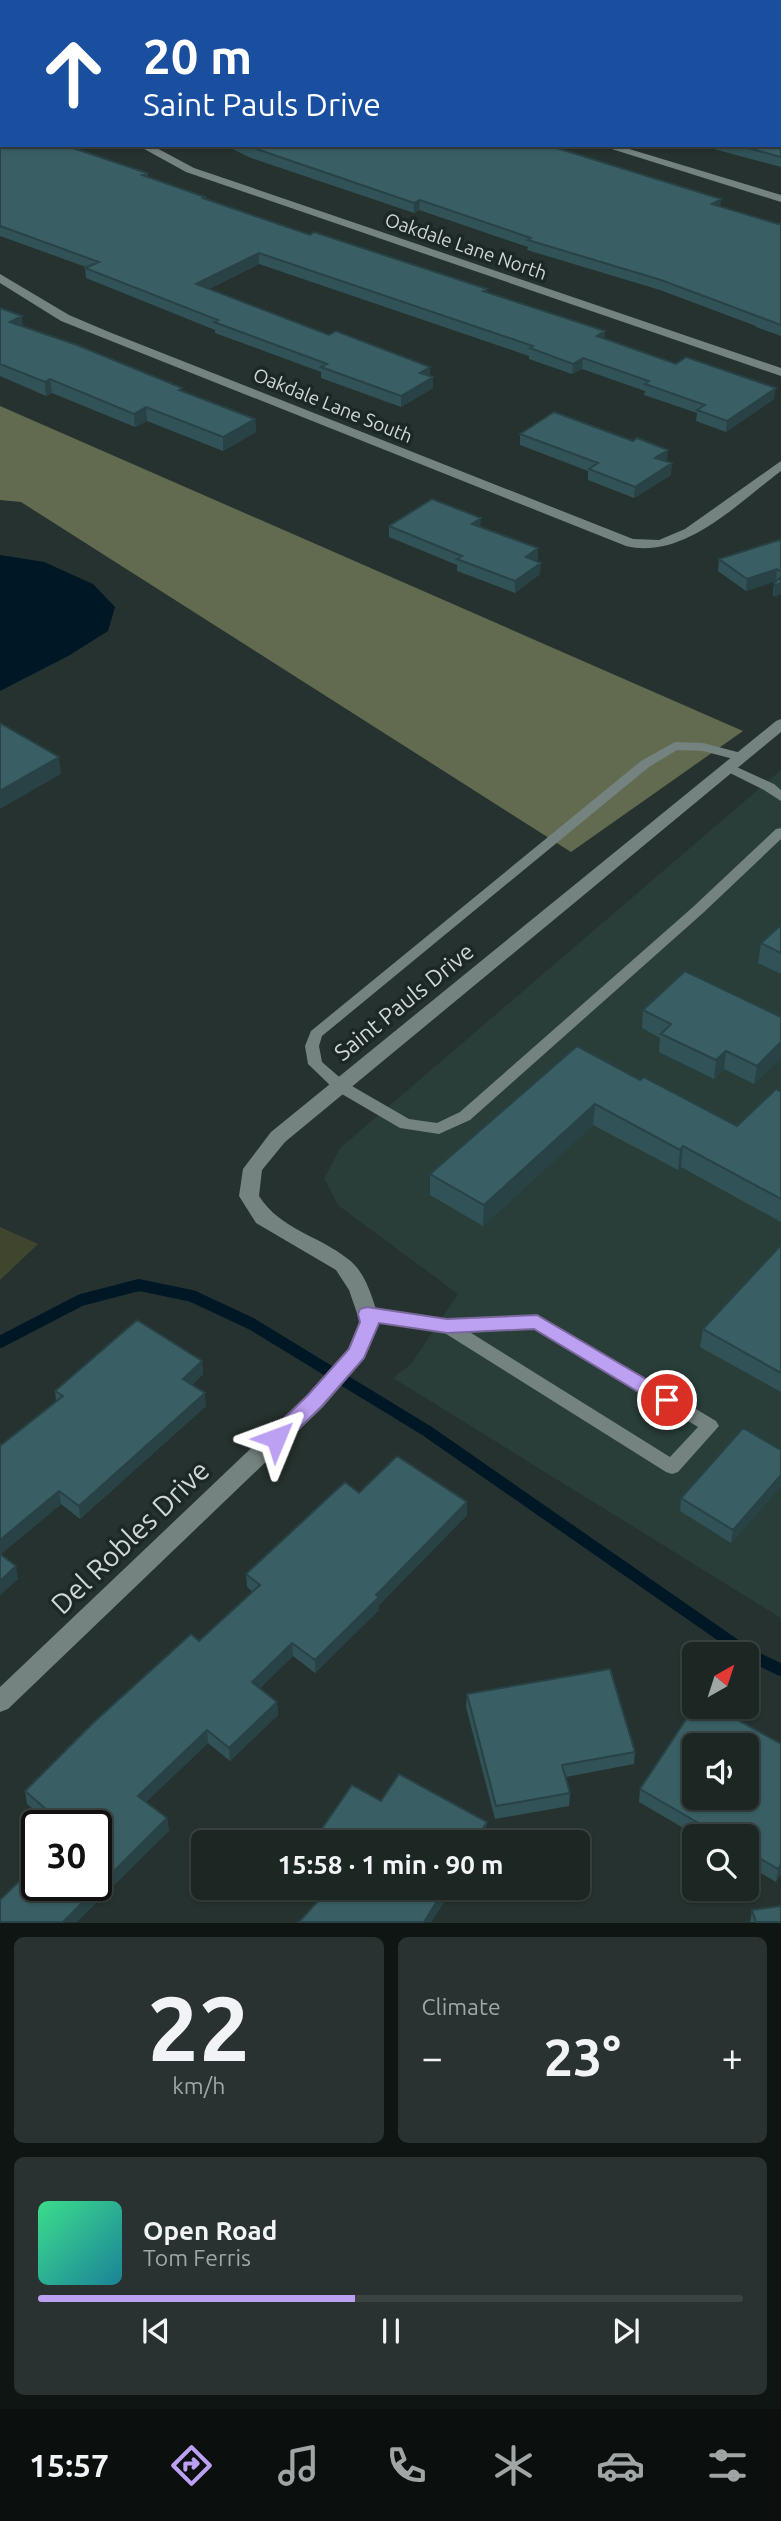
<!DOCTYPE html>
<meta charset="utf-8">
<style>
:root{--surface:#1c2623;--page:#293230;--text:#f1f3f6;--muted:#a0a5a6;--line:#3a4341;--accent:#bca0f2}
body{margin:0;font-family:Ubuntu,sans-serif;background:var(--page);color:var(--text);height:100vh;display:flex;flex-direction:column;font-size:26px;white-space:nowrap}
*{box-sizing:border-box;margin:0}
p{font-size:23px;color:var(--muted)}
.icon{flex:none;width:38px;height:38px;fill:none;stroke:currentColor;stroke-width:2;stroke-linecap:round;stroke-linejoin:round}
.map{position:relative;height:1923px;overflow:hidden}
.side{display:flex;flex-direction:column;gap:14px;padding:14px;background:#0f1513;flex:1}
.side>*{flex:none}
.top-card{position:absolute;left:0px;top:0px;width:782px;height:147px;box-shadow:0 2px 5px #0004,0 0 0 2px var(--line);background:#1a4fa0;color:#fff;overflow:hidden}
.needle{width:46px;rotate:39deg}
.controls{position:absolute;left:682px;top:1642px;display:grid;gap:14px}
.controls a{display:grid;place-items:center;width:77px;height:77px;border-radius:10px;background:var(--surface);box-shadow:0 2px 5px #0004,0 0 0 2px var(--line);font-size:35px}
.speed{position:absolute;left:21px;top:1810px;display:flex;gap:14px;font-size:35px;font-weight:700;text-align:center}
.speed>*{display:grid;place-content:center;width:91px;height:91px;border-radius:50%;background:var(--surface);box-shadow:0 2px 5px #0004,0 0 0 2px var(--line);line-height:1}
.speed .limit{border:4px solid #111;border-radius:10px;background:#fff;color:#111}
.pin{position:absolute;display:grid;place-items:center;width:60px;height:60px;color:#fff;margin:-30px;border:4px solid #fff;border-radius:50%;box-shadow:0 2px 7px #0007}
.me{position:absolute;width:77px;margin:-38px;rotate:46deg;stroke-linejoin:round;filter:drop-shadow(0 0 5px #0008)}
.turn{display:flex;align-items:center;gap:24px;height:147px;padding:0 28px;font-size:32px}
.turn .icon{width:91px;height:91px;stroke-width:2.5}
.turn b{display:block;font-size:49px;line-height:60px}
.big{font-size:52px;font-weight:700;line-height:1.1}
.side .tile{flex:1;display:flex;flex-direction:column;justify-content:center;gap:10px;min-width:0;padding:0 24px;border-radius:10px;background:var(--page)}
.side .dial{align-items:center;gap:0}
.dial b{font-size:91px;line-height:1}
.song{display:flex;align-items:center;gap:21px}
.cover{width:84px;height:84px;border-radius:10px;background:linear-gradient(135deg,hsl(150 70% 55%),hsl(190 70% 35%))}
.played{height:7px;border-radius:4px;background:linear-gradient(90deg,var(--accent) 45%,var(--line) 45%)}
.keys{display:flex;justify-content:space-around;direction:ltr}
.heat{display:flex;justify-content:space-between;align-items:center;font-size:38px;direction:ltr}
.side .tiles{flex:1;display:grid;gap:14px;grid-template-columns:1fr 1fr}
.tile:last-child{grid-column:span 2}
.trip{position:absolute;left:191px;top:1830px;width:399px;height:70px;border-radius:10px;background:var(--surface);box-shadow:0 2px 5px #0004,0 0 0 2px var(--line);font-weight:700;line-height:70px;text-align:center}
.dock{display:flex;height:112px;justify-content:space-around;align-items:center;background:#0b0f0e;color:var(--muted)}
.dock .icon{width:49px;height:49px}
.dock .on{color:var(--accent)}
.dock b{font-size:32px;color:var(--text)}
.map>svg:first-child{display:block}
.built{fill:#293e39}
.green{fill:#3f462d}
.forest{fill:#626b4f}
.water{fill:#001726}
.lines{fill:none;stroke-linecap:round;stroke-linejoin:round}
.stream{stroke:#001726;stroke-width:12}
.lane{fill:#74837f;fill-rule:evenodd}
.street{fill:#74837f;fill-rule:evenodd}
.secondary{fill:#74837f;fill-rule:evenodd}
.wall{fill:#315256}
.shaded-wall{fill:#284246}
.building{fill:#395f64;stroke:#284246;stroke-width:2;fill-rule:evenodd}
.route{fill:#bca0f2;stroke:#7a689d;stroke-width:2}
.labels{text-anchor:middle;stroke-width:7;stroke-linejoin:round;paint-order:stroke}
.far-street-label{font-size:19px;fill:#cfd7d5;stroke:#1c2826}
.street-label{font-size:23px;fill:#cfd7d5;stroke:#1c2826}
.near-street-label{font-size:28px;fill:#cfd7d5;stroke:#1c2826}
</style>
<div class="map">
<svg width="781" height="1923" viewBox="0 0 781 1923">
<rect width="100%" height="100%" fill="#26322f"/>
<path class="built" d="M781 770V1618L393 1378 411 1364 458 1294 339 1206 324 1179 340 1148Z"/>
<path class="green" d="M0 1227 38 1244 0 1280Z"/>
<path class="forest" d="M0 406 743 731 571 852 21 502 0 500Z"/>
<path class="water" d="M0 555 44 562 93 584 115 607 108 631 70 655 0 691Z"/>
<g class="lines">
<path class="stream" d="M0 1342 81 1300 139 1285 192 1296 252 1324 427 1431 748 1654 781 1670"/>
<path class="lane" d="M156 0H165L167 2H158Z
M675 742 703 743 745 754 747 757 741 761 703 751 677 750 649 767 322 1036 319 1046 322 1062 345 1082 409 1119 437 1123 460 1112 693 907 776 829 781 828V839L703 913 470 1120 439 1134 400 1128 335 1090 308 1064 305 1046 311 1031 641 761Z
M728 763 774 784 781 790V801L764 790 724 770 722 767 724 764Z
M367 1308 447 1320 537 1316 543 1318 716 1421 719 1426 678 1472 672 1474 666 1472 443 1332 361 1318 359 1314 361 1310ZM534 1328 698 1427 670 1457 468 1331Z"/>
<path class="street" d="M0 87H2V94H0Z
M137 145H151L194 168 781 368V376L186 172Z
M599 145H616L781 195V202Z
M0 274 69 315 109 332 633 539 659 540 685 529 781 461V471C738 503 684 560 626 546L61 321 0 283Z
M781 719V732L285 1142 262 1170 259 1196C281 1230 318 1235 348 1259 367 1273 373 1301 380 1322L364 1359 323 1407 8 1709 0 1712V1687L307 1395 348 1349 360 1322 349 1290 336 1270 256 1223 239 1196 243 1169 271 1132 776 721Z"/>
<path class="secondary" d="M209 0H221L207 2Z
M0 83H2L0 90Z"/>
</g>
<path class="wall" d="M781 52V167L699 145H780Z
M0 126 147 173 148 177 205 197 206 199 310 235 605 331 604 338 774 399 726 432 696 421 697 413 644 395 645 391 582 369 572 374 529 359V356L259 264 209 289 329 335 430 367V376L433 388 401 407 321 378V372L215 333V330L86 278 85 268 86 267 0 236Z
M224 145H547L720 207 778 224 781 223V336L756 327V326L660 290 527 250 528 247 419 210 414 213 251 158Z
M0 308 23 326 182 391 255 419 256 432 223 451 147 421 135 427 52 393 46 396 0 376Z
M520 434 667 461H666L671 475 634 498 588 480V471L520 445Z
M389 526 480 527 538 548V559L536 561 540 574 515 593 457 571V565L389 537Z
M781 541V594L774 597 773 594 774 583 776 581 746 591 718 571 719 559Z
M781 925V974L758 963 761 943Z
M643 1010 781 1017V1058L754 1084 724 1069 714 1079 659 1052 660 1038 642 1028Z
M640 1080 737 1126 781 1092V1222L681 1167 678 1170 593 1125 483 1226 430 1195V1174Z
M781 1245V1392L700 1347 703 1329Z
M202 1361 203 1374 192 1385 206 1406 80 1519 61 1504 1 1554 18 1579 0 1595V1446L56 1401 55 1391Z
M781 1450V1486L731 1543 680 1511 681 1498Z
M359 1493 467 1515 379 1605V1610L315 1673 293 1656 260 1688 277 1702 278 1715 230 1761 208 1743 146 1802 167 1818 169 1831 96 1885 37 1825V1857L25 1847 23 1835 41 1816 27 1804 25 1791 199 1641 253 1592 247 1587 246 1574Z
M467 1694 635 1752 634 1764 566 1777 570 1793 569 1806 495 1819 466 1707Z
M781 1744V1873L776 1882 747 1865V1836H697L639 1802 640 1789Z
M311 1888H453L431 1922H299L324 1895Z
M752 1910 781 1922H750Z"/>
<path class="shaded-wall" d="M721 199 720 209 712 204Z
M420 200 419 210 414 213V203Z
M259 253V264L197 295 196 284Z
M22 316 23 329 10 322Z
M605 331 604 342 597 336Z
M583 358 582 369 572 374 573 364Z
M430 367V377L420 373Z
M433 377V388L401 407V396Z
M50 379 52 393 46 396 45 382Z
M776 388 774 399 726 432 727 421Z
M146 407 147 421 135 427 134 414Z
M255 419 256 432 223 451V437Z
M668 450 667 461 655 469V458Z
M672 463 671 475 634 498 635 487Z
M481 518 480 530 472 524Z
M538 548V559L526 569V557Z
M541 563 540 574 515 593V581Z
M777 569 776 581 746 591 747 579Z
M781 583V594L774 597 775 585Z
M59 757 61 774 0 809V791Z
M781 1042V1058L754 1084 757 1066Z
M726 1051 724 1069 714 1079 716 1060Z
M595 1104 593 1125 483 1226 484 1205Z
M683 1146 681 1167 678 1170 680 1150Z
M202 1361 203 1374 184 1392 183 1379Z
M205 1393 206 1406 80 1519 79 1506Z
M781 1475V1486L731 1543 733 1530Z
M59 1491 61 1504 0 1555V1540Z
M467 1502V1515L379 1605V1610L315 1673V1660L376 1595Z
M16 1566 18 1579 0 1595V1581Z
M292 1643 293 1656 253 1695 252 1682Z
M277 1702 278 1715 230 1761 229 1748Z
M207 1730 208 1743 140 1808 138 1796Z
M167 1818 169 1831 77 1922H63Z
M487 1822 486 1834 481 1843H474Z
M781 1864V1873L776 1882 778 1869Z
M445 1888H453L431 1922H424Z"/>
<path class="building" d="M273 0H781V43L780 2H269Z
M780 52H781V157L737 145H780Z
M0 126H2V145H64L147 173 142 175 205 197 203 198 310 235 314 232 487 289 483 291 605 331 597 336 676 364 686 357 776 388 727 421 697 410 705 405 645 384 649 381 583 358 573 364 530 348 533 346 259 253 196 284 329 335 336 331 430 367 420 373 433 377 401 396 321 367 327 364 214 322 218 320 85 268 99 262 0 226Z
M245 145H547L721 199 712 204 778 224 781 223V325L661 280 528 240 531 238 420 200 414 203Z
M0 308 22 316 10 322 77 345 182 388 179 390 255 419 223 437 146 407 134 414 50 379 45 382 0 364Z
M554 412 633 441 637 438 668 450 655 458 672 463 635 487 589 469 598 463 520 434Z
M432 499 481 518 472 524 538 548 526 557 541 563 515 581 457 559 462 556 389 526Z
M779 540 781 541V572L777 569 747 579 719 559Z
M781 577V583L775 585 774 583Z
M0 723 59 757 0 791Z
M781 925V953L761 943Z
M685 971 781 1017V1042L757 1066 726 1051 716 1060 661 1034 671 1024 643 1010Z
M577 1046 640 1080 644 1077 737 1126 776 1089 781 1092V1199L683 1146 680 1150 595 1104 484 1205 430 1174Z
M781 1245V1373L703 1329Z
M137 1320 202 1361 183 1379 205 1393 79 1506 59 1491 0 1540V1446L63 1396 55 1391Z
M743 1428 781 1450V1475L733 1530 681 1498Z
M397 1456 467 1502 376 1595 379 1597 315 1660 292 1643 252 1682 277 1702 229 1748 207 1730 138 1796 167 1818 63 1922H0V1900L37 1864V1885H96V1825H37V1846L23 1835 47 1810 25 1791 93 1723 191 1634 199 1641 260 1585 246 1574 345 1482 359 1493Z
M0 1554 16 1566 0 1581Z
M610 1669 635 1752 562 1765 570 1793 496 1806 467 1694Z
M695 1706H713L781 1744V1864L778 1869 747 1851V1836H721L640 1789ZM695 1745H747V1797H695Z
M399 1774 487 1822 474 1843H312L352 1785 381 1801Z
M330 1888H445L424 1922H299Z
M781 1906V1922H756L752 1910Z"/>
<path class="route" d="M367 1307 447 1319 537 1315 673 1395 676 1400 673 1405 667 1407 660 1405 534 1329 447 1333 379 1323 364 1358 322 1406 283 1444 276 1446 269 1444 266 1438 269 1433 308 1395 349 1349 360 1322 358 1314 360 1309Z"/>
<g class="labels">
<g class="far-street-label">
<text transform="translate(466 246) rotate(19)" y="7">Oakdale Lane North</text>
<text transform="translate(333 405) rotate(22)" y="7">Oakdale Lane South</text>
</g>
<g class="street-label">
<text transform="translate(404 1002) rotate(-39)" y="8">Saint Pauls Drive</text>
</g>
<g class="near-street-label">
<text transform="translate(130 1537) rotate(-44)" y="10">Del Robles Drive</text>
</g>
</g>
</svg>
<div class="controls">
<a><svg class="needle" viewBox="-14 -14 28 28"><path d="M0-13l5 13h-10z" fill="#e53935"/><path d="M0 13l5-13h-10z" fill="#a0a5a6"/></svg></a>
<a><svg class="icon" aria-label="sound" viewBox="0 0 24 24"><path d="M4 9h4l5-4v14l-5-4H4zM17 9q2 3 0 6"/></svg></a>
<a><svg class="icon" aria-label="search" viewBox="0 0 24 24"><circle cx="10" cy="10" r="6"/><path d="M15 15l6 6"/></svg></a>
</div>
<div class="speed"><div class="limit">30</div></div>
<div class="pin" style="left:667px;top:1400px;background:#d93025"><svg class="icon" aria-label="arrive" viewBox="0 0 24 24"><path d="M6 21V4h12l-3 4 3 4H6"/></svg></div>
<svg class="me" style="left:276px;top:1438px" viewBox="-20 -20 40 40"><path d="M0-17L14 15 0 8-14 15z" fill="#bca0f2" stroke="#fff" stroke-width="4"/></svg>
<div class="trip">15:58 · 1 min · 90 m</div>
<div class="top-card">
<div class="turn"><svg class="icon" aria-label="ahead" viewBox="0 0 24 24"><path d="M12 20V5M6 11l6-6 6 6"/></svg><div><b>20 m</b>Saint Pauls Drive</div></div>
</div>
</div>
<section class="side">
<div class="tiles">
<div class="tile dial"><b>22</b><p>km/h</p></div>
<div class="tile"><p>Climate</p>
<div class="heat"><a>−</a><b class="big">23°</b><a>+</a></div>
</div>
<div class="tile">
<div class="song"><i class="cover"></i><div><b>Open Road</b><p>Tom Ferris</p></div></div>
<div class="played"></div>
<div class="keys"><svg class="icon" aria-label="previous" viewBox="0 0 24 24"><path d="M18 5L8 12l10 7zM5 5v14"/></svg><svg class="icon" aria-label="pause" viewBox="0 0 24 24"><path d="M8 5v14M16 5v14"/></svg><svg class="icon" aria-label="next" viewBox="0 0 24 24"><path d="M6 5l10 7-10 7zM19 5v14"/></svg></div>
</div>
</div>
</section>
<nav class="dock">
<b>15:57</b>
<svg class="icon on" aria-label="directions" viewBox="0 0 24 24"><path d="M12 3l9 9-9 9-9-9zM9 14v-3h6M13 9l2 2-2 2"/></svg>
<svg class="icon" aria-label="music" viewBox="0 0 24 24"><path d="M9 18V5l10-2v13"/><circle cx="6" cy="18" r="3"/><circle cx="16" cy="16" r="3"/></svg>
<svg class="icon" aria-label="phone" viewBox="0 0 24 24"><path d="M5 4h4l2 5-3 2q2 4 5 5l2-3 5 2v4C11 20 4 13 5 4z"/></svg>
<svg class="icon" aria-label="climate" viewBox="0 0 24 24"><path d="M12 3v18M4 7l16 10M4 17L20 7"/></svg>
<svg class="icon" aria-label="car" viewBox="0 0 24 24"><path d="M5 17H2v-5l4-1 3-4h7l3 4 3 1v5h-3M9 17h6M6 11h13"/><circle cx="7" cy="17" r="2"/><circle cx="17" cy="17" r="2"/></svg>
<svg class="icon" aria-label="filters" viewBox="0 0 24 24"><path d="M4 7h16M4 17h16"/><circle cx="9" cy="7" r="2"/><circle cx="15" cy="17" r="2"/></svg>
</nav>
